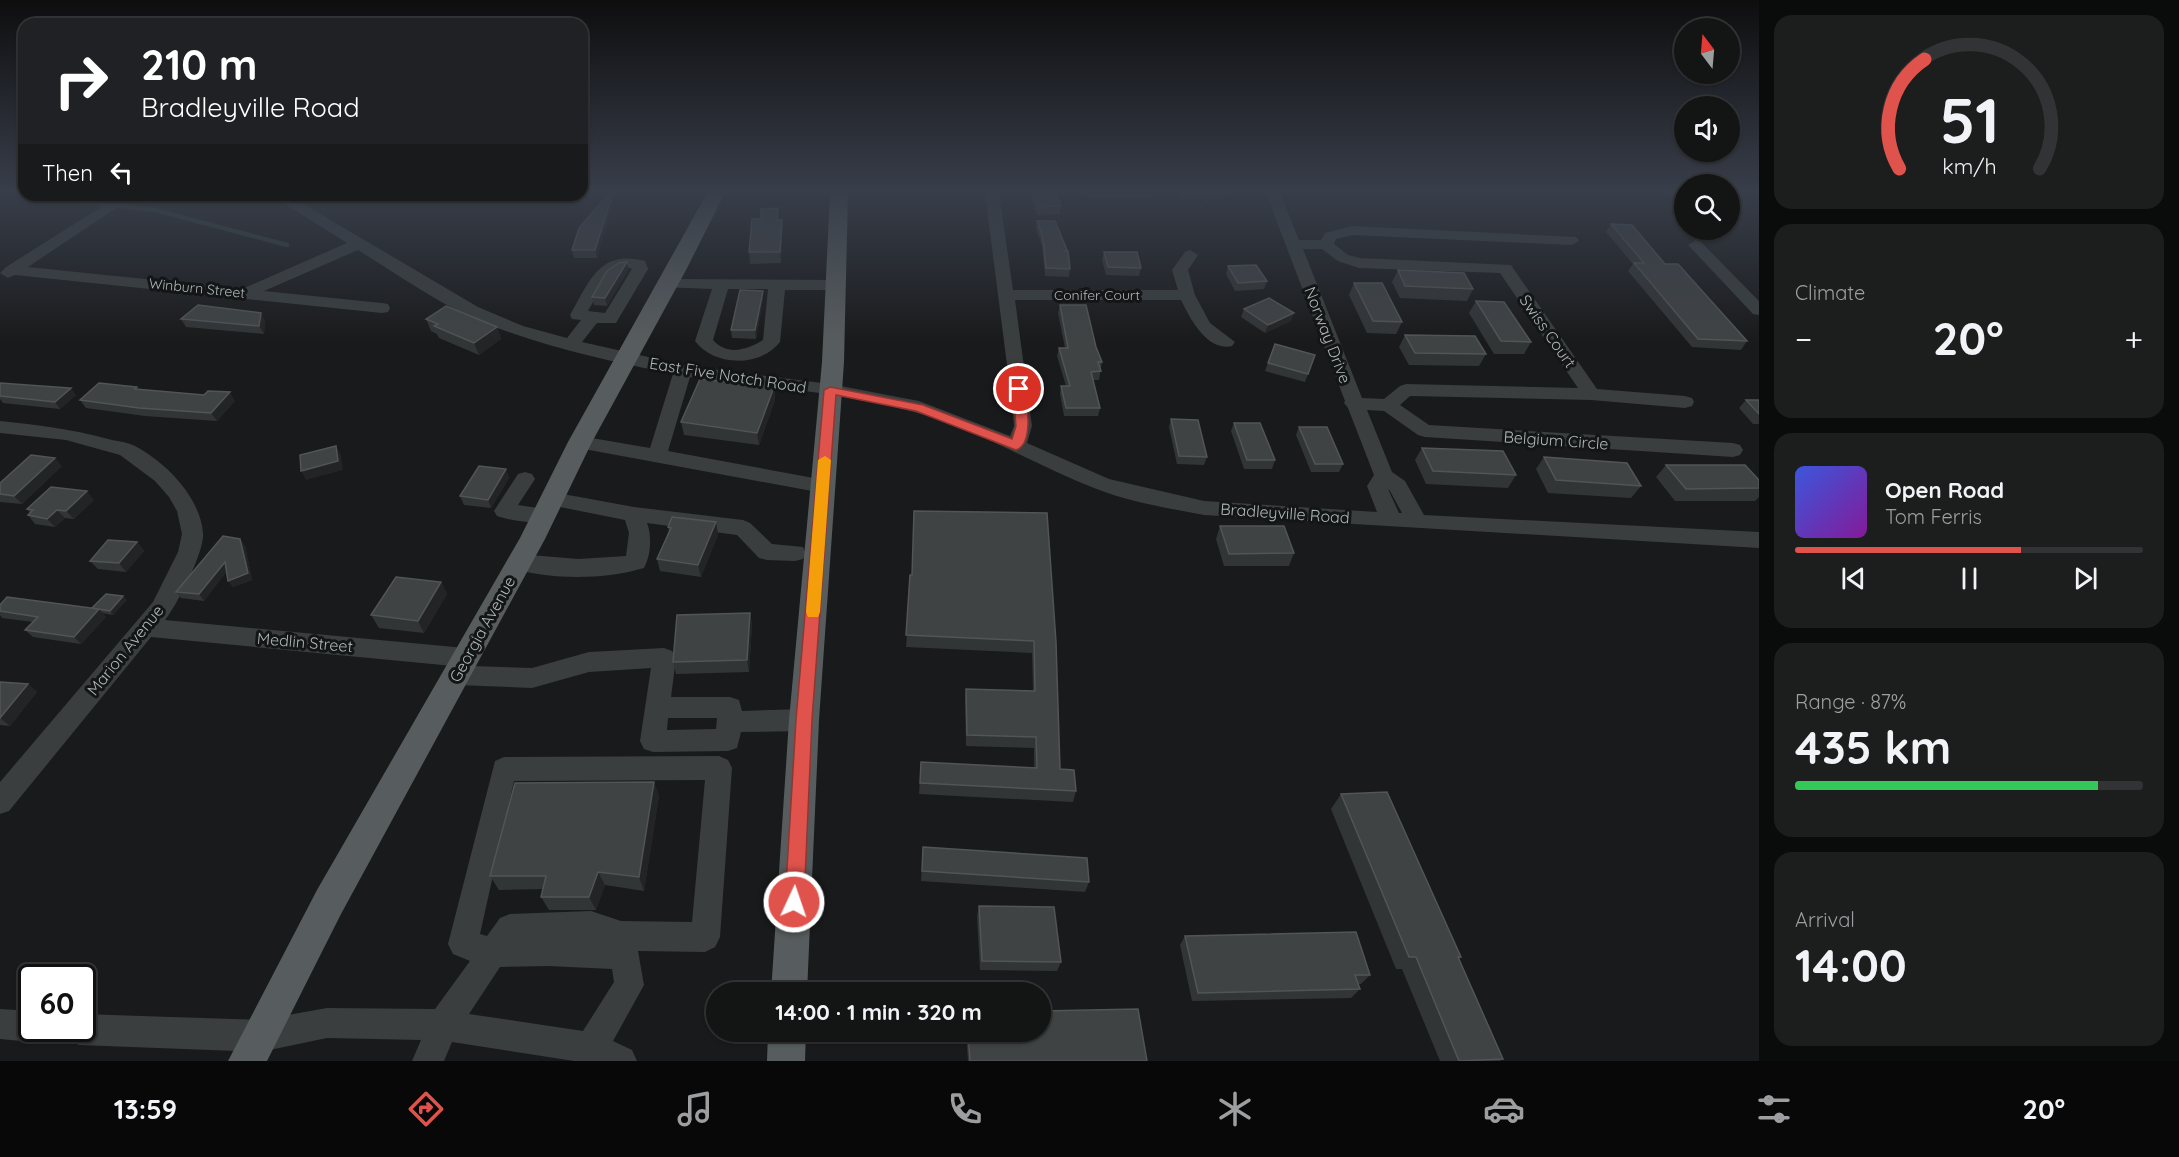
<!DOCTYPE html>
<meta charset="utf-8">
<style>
:root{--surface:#131414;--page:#1c1d1d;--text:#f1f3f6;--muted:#9d9ea0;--line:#323334;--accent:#df534c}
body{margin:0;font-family:Quicksand,sans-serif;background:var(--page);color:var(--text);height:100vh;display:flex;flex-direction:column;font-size:22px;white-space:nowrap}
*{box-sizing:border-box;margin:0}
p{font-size:20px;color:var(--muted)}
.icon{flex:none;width:33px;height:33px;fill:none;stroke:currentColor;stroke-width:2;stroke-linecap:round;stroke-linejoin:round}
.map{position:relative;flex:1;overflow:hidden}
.side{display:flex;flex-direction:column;gap:15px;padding:15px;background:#0a0b0b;width:420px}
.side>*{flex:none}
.hud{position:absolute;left:18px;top:18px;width:570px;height:183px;border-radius:18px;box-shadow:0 2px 4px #0004,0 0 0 2px var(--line);background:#202124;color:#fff;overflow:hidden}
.needle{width:39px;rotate:344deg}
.fabs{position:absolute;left:1674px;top:18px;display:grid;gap:12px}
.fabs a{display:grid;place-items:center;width:66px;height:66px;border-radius:50%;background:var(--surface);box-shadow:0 2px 4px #0004,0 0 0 2px var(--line);font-size:30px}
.speed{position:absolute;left:18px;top:964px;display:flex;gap:12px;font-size:30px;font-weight:700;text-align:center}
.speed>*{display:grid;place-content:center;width:78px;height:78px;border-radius:50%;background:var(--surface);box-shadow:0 2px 4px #0004,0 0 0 2px var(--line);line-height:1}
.speed .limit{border:3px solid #111;border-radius:9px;background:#fff;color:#111}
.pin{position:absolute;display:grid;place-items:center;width:51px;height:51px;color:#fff;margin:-26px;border:3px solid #fff;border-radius:50%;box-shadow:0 2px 6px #0007}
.me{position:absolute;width:66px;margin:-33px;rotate:3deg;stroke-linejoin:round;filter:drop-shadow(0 0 4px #0008)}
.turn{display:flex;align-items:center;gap:21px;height:126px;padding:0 24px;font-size:27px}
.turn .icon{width:78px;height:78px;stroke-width:2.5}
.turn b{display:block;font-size:42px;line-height:51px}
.then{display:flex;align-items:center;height:57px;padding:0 24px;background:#0003;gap:12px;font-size:22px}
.big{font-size:45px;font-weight:700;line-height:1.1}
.side .widget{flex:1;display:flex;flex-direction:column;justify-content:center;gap:9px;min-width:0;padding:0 21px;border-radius:18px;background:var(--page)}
.side .dial{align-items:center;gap:0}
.dial svg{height:156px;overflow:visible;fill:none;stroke:var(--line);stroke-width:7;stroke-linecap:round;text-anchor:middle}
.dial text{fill:var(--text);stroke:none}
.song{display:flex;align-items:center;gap:18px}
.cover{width:72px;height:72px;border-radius:9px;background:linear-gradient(135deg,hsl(230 70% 55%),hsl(290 70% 35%))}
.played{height:6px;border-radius:3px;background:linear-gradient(90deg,var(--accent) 65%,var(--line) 65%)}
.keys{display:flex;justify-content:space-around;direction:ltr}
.heat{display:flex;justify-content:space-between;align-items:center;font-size:33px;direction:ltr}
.charge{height:9px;border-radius:4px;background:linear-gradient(90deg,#34c759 87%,var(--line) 0)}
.trip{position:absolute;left:706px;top:982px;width:345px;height:60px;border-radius:30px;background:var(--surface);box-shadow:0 2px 4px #0004,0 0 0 2px var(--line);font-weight:700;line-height:60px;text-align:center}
.menu{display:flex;height:96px;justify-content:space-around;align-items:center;background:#080808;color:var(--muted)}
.menu .icon{width:42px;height:42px}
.menu .on{color:var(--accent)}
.menu b{font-size:27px;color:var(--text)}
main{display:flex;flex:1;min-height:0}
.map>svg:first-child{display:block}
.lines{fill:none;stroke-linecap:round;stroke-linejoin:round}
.stream{stroke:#303e3b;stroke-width:4.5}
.minor{fill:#3a3e3f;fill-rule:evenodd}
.major{fill:#575d5e;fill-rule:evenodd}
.wall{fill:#323536}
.shaded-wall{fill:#232425}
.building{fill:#3f4344;stroke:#515556;stroke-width:1.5}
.route{fill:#df534c;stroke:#913631;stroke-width:1.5}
.slow{fill:#f59e0b}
.labels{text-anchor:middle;stroke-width:6;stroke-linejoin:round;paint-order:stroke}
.far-street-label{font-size:14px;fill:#adb8b9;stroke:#141516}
.street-label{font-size:16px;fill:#adb8b9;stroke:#141516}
</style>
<main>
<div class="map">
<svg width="1759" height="1061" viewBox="0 0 1759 1061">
<rect width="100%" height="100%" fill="#191a1b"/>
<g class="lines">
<path class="stream" d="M45 195 61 199 155 210 287 245"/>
<path class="minor" d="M985 193H999L1013 290H1178L1172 270 1185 252 1190 250 1198 255 1188 270 1195 295 1210 323 1235 342 1232 346C1207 352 1190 318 1181 300H1015L1032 426 1027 443 1109 479 1204 501 1377 512 1367 486 1374 475 1348 408 1344 403 1345 401 1266 193H1280L1299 240H1321L1325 233 1353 226 1576 237 1579 240 1576 243 1571 245 1353 235 1336 239 1334 244 1348 255 1360 258 1511 265 1597 389 1685 396 1692 398 1694 402 1692 406 1685 408 1591 400 1410 396 1400 405 1429 425 1733 443 1740 445 1743 450 1740 455 1733 457 1425 437 1418 435 1384 411 1367 410 1392 472 1405 481 1424 515 1759 532V548L1204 515C1167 508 1129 502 1094 488 1035 465 975 428 914 412 842 392 764 387 690 377L668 451 830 481 833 486 830 491 823 493 573 447 570 442 573 437 580 436 650 448 673 374C604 360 533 345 469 316 430 298 394 272 358 250L264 291 382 303 388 304 390 308 388 312 382 313 15 275 8 278 0 273 6 267 117 197 122 198 124 201 122 204 28 267 242 289 347 243 271 195H288L478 307 523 326 567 338 581 320 572 319 570 315C589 282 599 249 645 261L648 269 616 323H597L582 342 688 366 830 384 919 401 1010 436 1014 426 1012 404ZM1303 249H1322L1338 261 1359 268 1500 273 1578 388 1406 384 1400 386 1384 399 1362 398ZM627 267 632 269 605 313 588 311C598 295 605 270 627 267ZM1388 489 1390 491 1402 513H1399Z
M1696 240 1701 242 1759 301V315L1753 314 1691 248 1688 245Z
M668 279 836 280 844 285 836 290H785L780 342C760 368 713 366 695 341L712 289 662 287 660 284 662 281ZM728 289H768L763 340C747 350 727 356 713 340Z
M0 421C37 425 72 429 108 439 116 441 127 442 135 446 165 462 200 496 203 533 205 551 177 605 165 620L465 648 473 651 477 658 471 666 532 668 589 652 664 648 672 651 676 658 671 697H730L739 700 742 711 804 709 813 712 816 720 813 728 804 731 741 732 737 748 728 751 653 752 644 749 640 741 651 668 589 672 532 688 457 685 449 682 445 675 449 668 453 666 151 637 9 811 0 814V782L153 602 178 552 182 534 177 511 169 497 155 481 120 455 66 440 0 433ZM668 718H717L716 729 667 730Z
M525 472 532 474 535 479 518 505 551 510 554 515 551 520C536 525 512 521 497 516L494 511 518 474Z
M552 492 634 507 743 520 750 523 772 544 803 547 806 553 803 559 795 561 767 560 759 558 737 535 647 523C652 536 651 555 644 568 604 580 551 580 511 568L508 562 511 556 519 554 578 559 626 556 629 533 625 520 545 504 542 499 545 494Z
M719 756 728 760 732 768 720 937 715 947 705 952 638 951 644 985 613 1041 632 1050 637 1061H574L452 1042 444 1061H412L421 1040 327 1038 260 1052 79 1045 68 1040 63 1029H82V1014L260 1020 327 1008 435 1009 470 961 453 954 448 944 495 761 504 757ZM705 780 692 922 621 921 591 911 510 914 500 918 487 936 480 934 514 781ZM548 966 612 969 614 982 583 1031 469 1014 500 967Z
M0 1009 32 1011V1029H47L43 1038 32 1042 0 1039Z"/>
<path class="major" d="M707 193H725L686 270 592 442 545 539 341 914 267 1061H228L317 890 520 538 568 442Z
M830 193H848L844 362 819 720 807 993H771L789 720 822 362Z
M768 1032H806L805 1061H767Z"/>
</g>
<path class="wall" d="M609 193 597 258H574L572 250Z
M1031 193H1056L1061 206 1060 214 1037 215 1030 198Z
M1087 193H1151L1150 199 1088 198Z
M1178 193H1235L1206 204V200H1179Z
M779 220 782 231 781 263 750 264 749 252Z
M1037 221 1070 269 1069 277 1045 276 1042 246 1036 229Z
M1611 224 1665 264 1747 341 1741 350 1692 347 1628 271 1633 264 1606 232Z
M1104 252 1141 268 1139 276 1106 275 1102 260Z
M627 262 628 270 607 306 594 305 592 297Z
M1228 266 1267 281 1264 289 1235 291 1226 274Z
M1398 270 1473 289 1467 301 1400 298 1392 282Z
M1354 283 1402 322 1396 334 1367 333 1349 295Z
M763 291V299L756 339 732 338 731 330Z
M1476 301 1531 342 1524 354H1494L1469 313Z
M1060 305 1096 347 1102 362 1099 380H1093L1100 408 1098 416H1064L1060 394 1061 386H1066L1057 356 1059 348H1065L1058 313Z
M1244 309 1291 321 1265 333 1241 317Z
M181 319 265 321 264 334 186 327Z
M426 319 497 327 501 339 479 355 439 338 437 334 431 331Z
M1405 335 1486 354 1479 366 1409 365 1399 347Z
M1275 344 1308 374 1305 382 1265 371Z
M0 383 76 395 60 409 3 403 0 399Z
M774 387 775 400 759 445 684 435 681 422Z
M138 389 235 401 217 421 145 416 86 408 80 400Z
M1746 400H1759V424H1753L1739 408Z
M1171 419 1207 457 1204 465 1177 464 1169 427Z
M1234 423 1275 460 1272 469H1244L1231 431Z
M1299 427 1343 464 1339 472H1311L1296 435Z
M1422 448 1516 475 1508 488 1426 484 1415 460Z
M1544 457 1641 486 1631 498 1548 493 1536 469Z
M1666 465 1759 480V497L1755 501H1675L1656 477Z
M62 466 22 504 0 502V483Z
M506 469 509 478 491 508 464 505 460 496Z
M94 500 74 519 65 518 55 527 35 524 28 515 30 513 27 509Z
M1047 513 1060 769 1076 791 1073 802 919 794 921 762 1034 768V748L966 746 965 700 966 689 1033 691 1032 653 906 647 912 575Z
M716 522 718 535 701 577 660 571 657 559 669 533 668 527Z
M1220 526 1294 553 1289 566H1224L1216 539Z
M240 539 245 546 252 580 233 587 228 581 226 572 204 601 181 598 176 592Z
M137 542 144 551 126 572 98 569 90 561Z
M441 582 447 594 424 633 379 628 371 615Z
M127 600 113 615 102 613 106 617 81 644 33 637 25 630 33 622 2 618 0 615V605L92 608Z
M750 613 752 625 749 672 676 674 673 662Z
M0 682 28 684 37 692 10 726 0 725Z
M654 782 659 796 644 891 605 885 596 910H549L541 897 543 889 499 890 490 876Z
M1341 794 1461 957 1459 959 1503 1059 1500 1061H1440L1402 969H1396L1331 809Z
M923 847 1089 882 1085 892 921 881Z
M979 906 1061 962 1057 971 980 970 977 916Z
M1185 936 1370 975 1361 984H1358L1360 989 1351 998 1192 1001 1180 945Z
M966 1032H1041L1147 1061H968Z"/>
<path class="shaded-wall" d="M613 193H617L597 258 595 250Z
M1217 193H1235L1206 204 1209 196Z
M782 220V231L781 263 780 252Z
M627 262 628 270 607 306 605 298Z
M763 291V299L756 339 755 330Z
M261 313 265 321 264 334 259 326Z
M1294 313 1291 321 1265 333 1268 325Z
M497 327 501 339 479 355 474 343Z
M774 387 775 400 759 445 757 433Z
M71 388 76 395 60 409 55 402Z
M230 392 235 401 217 421 211 413Z
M336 446 341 455 343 470 306 480 301 471Z
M55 458 62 466 22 504 14 496Z
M506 469 509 478 491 508 488 500Z
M87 491 94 500 74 519 66 511Z
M57 510 65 518 55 527 47 519Z
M716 522 718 535 701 577 698 565Z
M240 539 245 546 252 580 233 587 228 581Z
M137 542 144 551 126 572 119 563Z
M225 562 229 569 204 601 199 594Z
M441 582 447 594 424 633 418 621Z
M123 596 127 600 113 615 110 611Z
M99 609 106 617 81 644 74 637Z
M750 613 752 625 749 672 747 660Z
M28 684 37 692 10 726 0 718Z
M654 782 659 796 644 891 639 877Z
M598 872 605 885 596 910 589 897Z"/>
<path class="building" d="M609 193H613L595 250H572L579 228Z
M1032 193H1056L1061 206 1038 207Z
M1208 193H1217L1209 196Z
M778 208 777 220H782L780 252H749L752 219H761V209Z
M1037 221H1055L1067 250 1064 251H1068L1070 269 1046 268 1043 238Z
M1611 224 1632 225 1665 264H1678L1747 341 1698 339 1634 263H1644Z
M1104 252H1137L1141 268 1108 267Z
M627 262 605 298 592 297 607 271 619 263Z
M1256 265 1267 281 1238 283 1228 266Z
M1398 270 1464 273 1473 289 1405 286Z
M1354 283H1382L1402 322 1373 321Z
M740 290 763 291 755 330H731Z
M1269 298 1294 313 1268 325 1244 309Z
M1476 301 1504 302 1531 342 1501 341Z
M198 305 261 313 259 326 181 319Z
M1060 305H1086L1096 347 1102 362H1098L1101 371 1091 372 1100 408H1066L1061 386H1070L1059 348H1068Z
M446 306 497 327 474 343 434 326 438 324 426 319Z
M1405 335 1475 336 1486 354 1415 353Z
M1275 344 1315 355 1308 374 1268 363Z
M700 379 774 387 757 433 681 422Z
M0 383 71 388 55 402 0 396Z
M99 383 137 387 135 389 204 395 208 391 230 392 211 413 139 408 80 400Z
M1746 400H1759V414Z
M1171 419 1198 420 1207 457 1179 456Z
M1234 423H1260L1275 460H1247Z
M1299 427H1327L1343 464H1315Z
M336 446 338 461 301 471 300 455Z
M1422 448 1503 451 1516 475 1433 471Z
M31 455 55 458 14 496 0 494V483Z
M1544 457 1627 463 1641 486 1556 480Z
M1666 465H1745L1759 480V488L1686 489Z
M479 466 506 469 488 500 460 496Z
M51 487 87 491 66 511 57 510 47 519 28 515 33 510 27 509Z
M914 511 1047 513 1056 642 1060 769 1074 770 1076 791 920 783 921 762 1037 768 1036 737 967 735 966 689 1035 691 1034 641 906 635 910 575H912Z
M672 517 716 522 698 565 657 559 671 528 668 527Z
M1220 526H1284L1294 553 1229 554Z
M223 536 240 539 248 573 228 581 225 562 199 594 176 592Z
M108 540 137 542 119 563 90 561Z
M396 577 441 582 418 621 371 615Z
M106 594 123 596 110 611 92 608Z
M7 597 99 609 74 637 25 630 38 617 0 611V605Z
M750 613 747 660 673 662 677 615Z
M0 682 28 684 0 718Z
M654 782 639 877 598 872 589 897H541L546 876H490L515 783Z
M1387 792 1461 957H1458L1503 1059 1459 1061 1416 957H1409L1341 794Z
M923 847 1087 858 1089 882 922 871Z
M979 906 1054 907 1061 962 982 961Z
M1356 932 1370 975H1355L1360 989 1198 993 1185 936Z
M1138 1009 1147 1061H970L968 1032H1041V1011Z"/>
<linearGradient id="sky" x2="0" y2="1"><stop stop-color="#0e0e0f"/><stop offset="0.56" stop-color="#383e4a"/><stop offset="1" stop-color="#383e4a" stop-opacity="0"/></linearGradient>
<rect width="1759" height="342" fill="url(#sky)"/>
<path class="route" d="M1019 386 1025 389C1027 404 1034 444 1016 450L916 411 836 395 812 720 804 902 801 909 794 911 788 909 785 902 796 720 824 390 830 387 923 405 1012 439 1016 426 1013 389Z"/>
<path class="slow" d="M825 456 831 460 820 612 818 617H808L806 612 818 460Z"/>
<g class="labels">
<g class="far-street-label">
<text transform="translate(197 288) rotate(6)" y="5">Winburn Street</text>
<text x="1097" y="300">Conifer Court</text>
</g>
<g class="street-label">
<text transform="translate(1548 331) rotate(55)" y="6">Swiss Court</text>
<text transform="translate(1328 335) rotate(69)" y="6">Norway Drive</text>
<text transform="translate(728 375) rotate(9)" y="6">East Five Notch Road</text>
<text transform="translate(1556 440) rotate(4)" y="6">Belgium Circle</text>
<text transform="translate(1285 513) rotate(4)" y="6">Bradleyville Road</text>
<text transform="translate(482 629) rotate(-61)" y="6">Georgia Avenue</text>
<text transform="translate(305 642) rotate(5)" y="6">Medlin Street</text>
<text transform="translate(125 650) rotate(-51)" y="6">Marion Avenue</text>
</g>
</g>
</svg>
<div class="fabs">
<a><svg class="needle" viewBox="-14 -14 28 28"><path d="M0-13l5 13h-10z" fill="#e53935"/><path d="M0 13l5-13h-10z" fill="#9d9ea0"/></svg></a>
<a><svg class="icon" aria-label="sound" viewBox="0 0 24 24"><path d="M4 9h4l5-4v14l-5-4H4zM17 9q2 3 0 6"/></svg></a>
<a><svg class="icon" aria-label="search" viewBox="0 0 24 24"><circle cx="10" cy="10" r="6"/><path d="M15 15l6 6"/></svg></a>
</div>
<div class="speed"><div class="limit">60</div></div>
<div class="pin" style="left:1019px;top:389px;background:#d93025"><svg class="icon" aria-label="arrive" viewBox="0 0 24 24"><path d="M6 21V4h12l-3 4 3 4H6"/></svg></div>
<svg class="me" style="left:794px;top:902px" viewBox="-20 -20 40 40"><circle r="17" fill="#df534c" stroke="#fff" stroke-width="3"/><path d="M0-11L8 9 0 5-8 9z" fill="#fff"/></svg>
<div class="trip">14:00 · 1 min · 320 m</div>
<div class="hud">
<div class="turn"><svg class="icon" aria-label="right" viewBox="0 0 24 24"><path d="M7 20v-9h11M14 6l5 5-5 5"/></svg><div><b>210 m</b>Bradleyville Road</div></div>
<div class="then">Then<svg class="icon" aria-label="left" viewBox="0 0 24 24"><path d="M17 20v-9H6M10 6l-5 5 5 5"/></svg></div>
</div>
</div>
<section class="side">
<div class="widget dial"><svg viewBox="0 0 100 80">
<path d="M14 69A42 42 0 1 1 86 69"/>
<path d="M14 69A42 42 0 0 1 27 13" stroke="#df534c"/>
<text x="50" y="56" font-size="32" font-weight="700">51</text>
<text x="50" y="72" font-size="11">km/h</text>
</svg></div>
<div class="widget"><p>Climate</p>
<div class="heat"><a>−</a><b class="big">20°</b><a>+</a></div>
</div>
<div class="widget">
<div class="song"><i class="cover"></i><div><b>Open Road</b><p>Tom Ferris</p></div></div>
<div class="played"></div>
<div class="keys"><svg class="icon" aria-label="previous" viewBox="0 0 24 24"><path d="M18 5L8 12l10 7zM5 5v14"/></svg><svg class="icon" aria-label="pause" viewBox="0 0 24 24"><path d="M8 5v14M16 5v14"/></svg><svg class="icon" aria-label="next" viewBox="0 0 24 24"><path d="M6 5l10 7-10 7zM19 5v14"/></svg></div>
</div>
<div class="widget"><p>Range · 87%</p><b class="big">435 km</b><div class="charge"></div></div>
<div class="widget"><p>Arrival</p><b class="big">14:00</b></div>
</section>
</main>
<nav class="menu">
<b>13:59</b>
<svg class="icon on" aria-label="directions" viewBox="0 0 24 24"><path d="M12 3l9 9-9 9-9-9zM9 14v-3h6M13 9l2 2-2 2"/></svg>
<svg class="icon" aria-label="music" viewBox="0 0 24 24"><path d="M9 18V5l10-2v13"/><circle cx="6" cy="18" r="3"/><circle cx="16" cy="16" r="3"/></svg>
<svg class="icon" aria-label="phone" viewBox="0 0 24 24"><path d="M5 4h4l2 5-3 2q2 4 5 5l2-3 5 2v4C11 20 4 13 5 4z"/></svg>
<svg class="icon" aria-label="climate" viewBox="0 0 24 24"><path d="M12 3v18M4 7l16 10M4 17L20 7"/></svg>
<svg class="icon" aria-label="car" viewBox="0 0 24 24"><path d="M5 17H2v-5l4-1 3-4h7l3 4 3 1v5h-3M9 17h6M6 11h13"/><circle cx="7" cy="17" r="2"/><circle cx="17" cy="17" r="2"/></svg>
<svg class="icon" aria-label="filters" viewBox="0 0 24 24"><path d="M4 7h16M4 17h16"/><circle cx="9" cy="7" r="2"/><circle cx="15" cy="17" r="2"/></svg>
<b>20°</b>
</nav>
